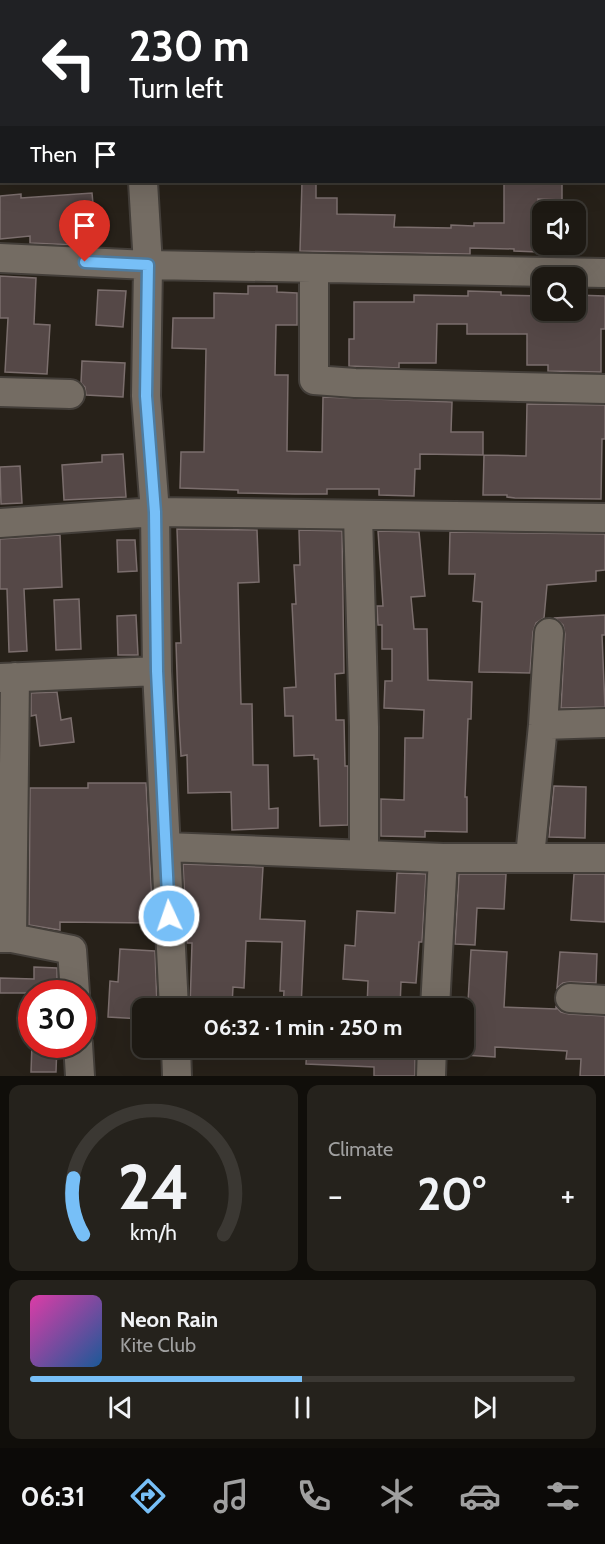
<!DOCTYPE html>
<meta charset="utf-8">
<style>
:root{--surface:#1d1913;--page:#25221c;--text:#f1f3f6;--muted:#a0a0a0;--line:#3b3833;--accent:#77bff7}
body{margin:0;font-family:Cabin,sans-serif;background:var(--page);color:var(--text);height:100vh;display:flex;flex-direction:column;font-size:22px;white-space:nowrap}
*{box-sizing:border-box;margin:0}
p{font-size:20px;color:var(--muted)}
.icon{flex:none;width:33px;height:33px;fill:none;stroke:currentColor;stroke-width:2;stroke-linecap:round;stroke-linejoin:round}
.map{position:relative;height:1076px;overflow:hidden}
.drawer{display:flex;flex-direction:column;gap:9px;padding:9px;background:#100e0a;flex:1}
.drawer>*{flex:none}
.banner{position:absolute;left:0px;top:0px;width:606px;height:183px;box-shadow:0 6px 24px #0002,0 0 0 2px var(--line);background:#202124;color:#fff;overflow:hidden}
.buttons{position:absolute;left:532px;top:201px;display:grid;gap:12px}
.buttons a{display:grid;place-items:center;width:54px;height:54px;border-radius:12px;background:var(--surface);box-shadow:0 6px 24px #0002,0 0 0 2px var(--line);font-size:30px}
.speed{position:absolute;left:18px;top:980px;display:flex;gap:12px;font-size:30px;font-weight:700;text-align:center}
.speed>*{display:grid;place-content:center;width:78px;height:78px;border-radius:50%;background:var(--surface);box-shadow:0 6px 24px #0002,0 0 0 2px var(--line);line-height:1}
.speed .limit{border:9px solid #d22;background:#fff;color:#111}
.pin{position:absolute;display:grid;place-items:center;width:51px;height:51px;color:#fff;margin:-62px -26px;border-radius:50% 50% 50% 0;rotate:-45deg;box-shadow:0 0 6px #0007}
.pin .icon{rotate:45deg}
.me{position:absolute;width:66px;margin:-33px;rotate:357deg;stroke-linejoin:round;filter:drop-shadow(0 0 4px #0008)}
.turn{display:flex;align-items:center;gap:21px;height:126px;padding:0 30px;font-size:27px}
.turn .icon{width:78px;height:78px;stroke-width:2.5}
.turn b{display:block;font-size:42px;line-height:51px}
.then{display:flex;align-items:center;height:57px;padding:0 30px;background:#0003;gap:12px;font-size:22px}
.big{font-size:45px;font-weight:800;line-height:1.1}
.drawer .card{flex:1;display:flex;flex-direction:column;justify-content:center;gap:9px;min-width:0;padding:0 21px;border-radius:12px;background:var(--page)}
.drawer .dial{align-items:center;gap:0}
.dial svg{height:156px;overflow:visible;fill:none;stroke:var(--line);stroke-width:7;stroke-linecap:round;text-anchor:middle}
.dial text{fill:var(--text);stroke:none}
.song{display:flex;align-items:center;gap:18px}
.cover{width:72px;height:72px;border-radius:9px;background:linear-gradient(135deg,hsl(320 70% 55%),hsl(210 70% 35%))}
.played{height:6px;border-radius:3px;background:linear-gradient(90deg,var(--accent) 50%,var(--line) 50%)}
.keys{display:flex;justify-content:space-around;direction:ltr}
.heat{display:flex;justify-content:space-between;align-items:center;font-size:33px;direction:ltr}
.drawer .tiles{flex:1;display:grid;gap:9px;grid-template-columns:1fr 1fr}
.card:last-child{grid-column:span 2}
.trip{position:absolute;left:132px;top:998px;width:342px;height:60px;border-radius:12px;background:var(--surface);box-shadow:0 6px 24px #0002,0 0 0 2px var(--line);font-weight:800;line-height:60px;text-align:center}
.tab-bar{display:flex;height:96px;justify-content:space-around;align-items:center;background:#0c0a08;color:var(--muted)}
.tab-bar .icon{width:42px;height:42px}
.tab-bar .on{color:var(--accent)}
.tab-bar b{font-size:27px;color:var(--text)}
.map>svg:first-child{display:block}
.building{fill:#554847;stroke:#7b6e6d;stroke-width:1.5}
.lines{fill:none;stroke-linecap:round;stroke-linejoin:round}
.minor-casing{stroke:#433e39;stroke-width:32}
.minor{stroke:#746c63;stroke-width:28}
.route-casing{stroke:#4d7ca1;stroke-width:15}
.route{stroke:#77bff7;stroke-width:10}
</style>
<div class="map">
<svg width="605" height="1076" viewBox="0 0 605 1076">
<rect width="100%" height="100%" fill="#272119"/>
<path class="building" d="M302 182H316V198H337V214L395 215 394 227 451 228V225L474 226V223H504V182H562V200L538 199V252L514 251V249L470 248V254L300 251Z
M92 193 97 246 30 243V236L0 239V196L21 194V198Z
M0 276 36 278 34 324 50 325 47 374 5 372 8 318H0Z
M248 286H277V292L297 293V325H276L275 375H288L287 451 322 452 323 397 452 402 451 432H483V455L420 454V469H415L414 496 379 495V489H327V494H295L238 493V490L180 488 181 452H204L206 349 172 348 173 318H214V293L248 294Z
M98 290 126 291 123 327 96 325Z
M468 291 501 292V295L543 296V310H576V295L605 296V329H601V372L548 371V365H527V334H467V324H437L436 363H399V368L349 366V339H354V302H414V295L468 296Z
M82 361 125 363 123 397 86 395 85 387 81 383Z
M527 404 605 405V439H602L601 499 515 498 507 497V495H483L484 455 526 456Z
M123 454 126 497 64 500 62 465 102 462V455Z
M20 466 22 503 1 504 0 467Z
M177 529 257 530 259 582 238 583 241 704H252L253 765H268L269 809 278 808V828L232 830 231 792 188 793 187 755 181 756 178 703 176 643H181Z
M299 530 342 531 344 673 335 674 336 720H344L345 766H348V825L320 826 318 759H314V755L294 756 293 716H285L284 688 296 687 292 604H296L294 565H300Z
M378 531 419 532 425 596 411 597 414 629H427L428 680 472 682 471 719H468L465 797H467V832L425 831V837L381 836V799L404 800 405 738H423L424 710 384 708 385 681H392V649H382V625H378L377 606H383Z
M450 532 605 534V570L596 571V581L547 585 544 618 536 623 533 632 530 673 479 672 482 602 473 601 475 574H449Z
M60 535 62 587 24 589 27 651 9 652 7 589H0V539Z
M117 540H135L137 571 118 572Z
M79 599 81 649 56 650 54 600Z
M136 615 138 655H118L117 616Z
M605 615V635H602L605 707 561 708 565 634 563 625 555 618Z
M57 692 61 720 71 718 74 742 40 746 36 715 31 716V693Z
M88 783H146L153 923 60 922V930L29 925 30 788H88Z
M554 786 586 787 585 838 549 837Z
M183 864 263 867 260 919 305 921 301 1008H283L284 991H280L282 942 246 941 244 988 233 987 232 1006 190 1008 192 943H187Z
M397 873 426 874 422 942H419L416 983 401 982 400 1008H367L368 981 343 979 345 945 355 946 357 911 395 913Z
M459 874H506L504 909 477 908 475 945 455 944Z
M574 874H605V922L571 920Z
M120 949 155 951 157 1008H142V1019L108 1017 110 981 118 982Z
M471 950 507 952 504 1007 556 1009V1007L561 1012 569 1014 605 1016V1076H580L581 1059H566L567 1051 495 1047V1057L464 1055V1002H468Z
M560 952 597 954 596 983 570 982 563 983 557 988Z
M34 967 57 968V993H0V978L34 979Z
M32 1044H57L56 1072H31Z
M307 1047H411V1054H415V1076H374V1067L306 1064Z"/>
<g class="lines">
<g class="minor-casing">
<path id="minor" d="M7 0V2
M133 0V2
M272 0V2
M522 2V0
M604 33H605
M0 121H2
M604 148H605
M143 182 148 265 146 396 155 512 157 671 174 1008
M0 258 148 265 605 273
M314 268V380L355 383 605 389
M0 392 70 394
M358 516 364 727V854
M0 523 155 512 605 518
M0 678 157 671
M543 725 605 723
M166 847 443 858H605
M530 857 543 725 549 633
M0 938H12L72 950 75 993
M12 938 15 677
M570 998 605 1000
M435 1008 443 858
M78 1044 80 1076
M176 1047 177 1076
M431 1076 432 1047"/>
</g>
<use href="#minor" class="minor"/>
</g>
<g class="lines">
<g class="route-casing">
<path id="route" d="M85 262 148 265 146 396 155 512 157 671 169 916"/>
</g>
<use href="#route" class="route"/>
</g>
</svg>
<div class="buttons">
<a><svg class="icon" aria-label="sound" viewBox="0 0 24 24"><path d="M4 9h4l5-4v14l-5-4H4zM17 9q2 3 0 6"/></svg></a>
<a><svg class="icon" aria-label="search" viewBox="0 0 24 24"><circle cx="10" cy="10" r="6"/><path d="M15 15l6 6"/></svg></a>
</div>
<div class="speed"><div class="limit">30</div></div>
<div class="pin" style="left:85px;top:262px;background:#d93025"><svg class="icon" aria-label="arrive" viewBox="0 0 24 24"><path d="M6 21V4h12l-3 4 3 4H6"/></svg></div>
<svg class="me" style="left:169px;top:916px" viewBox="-20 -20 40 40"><circle r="17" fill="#77bff7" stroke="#fff" stroke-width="3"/><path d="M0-11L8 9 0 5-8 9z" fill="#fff"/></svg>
<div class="trip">06:32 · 1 min · 250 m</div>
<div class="banner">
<div class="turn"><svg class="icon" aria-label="left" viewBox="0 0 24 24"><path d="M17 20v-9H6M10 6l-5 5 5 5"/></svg><div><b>230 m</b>Turn left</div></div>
<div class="then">Then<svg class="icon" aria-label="arrive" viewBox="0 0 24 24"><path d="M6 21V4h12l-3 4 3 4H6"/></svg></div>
</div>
</div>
<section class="drawer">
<div class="tiles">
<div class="card dial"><svg viewBox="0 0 100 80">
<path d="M14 69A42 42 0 1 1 86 69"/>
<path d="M14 69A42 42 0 0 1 9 40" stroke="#77bff7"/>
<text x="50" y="56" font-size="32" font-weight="700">24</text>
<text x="50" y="72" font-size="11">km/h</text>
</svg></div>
<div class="card"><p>Climate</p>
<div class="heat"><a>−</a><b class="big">20°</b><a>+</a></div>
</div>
<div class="card">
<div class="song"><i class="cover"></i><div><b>Neon Rain</b><p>Kite Club</p></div></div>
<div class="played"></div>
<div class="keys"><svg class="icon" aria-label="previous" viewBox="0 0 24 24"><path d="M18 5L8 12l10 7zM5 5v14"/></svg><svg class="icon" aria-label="pause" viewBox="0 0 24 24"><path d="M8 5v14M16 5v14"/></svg><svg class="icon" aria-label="next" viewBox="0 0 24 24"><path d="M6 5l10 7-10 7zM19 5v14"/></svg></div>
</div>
</div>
</section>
<nav class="tab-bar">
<b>06:31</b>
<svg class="icon on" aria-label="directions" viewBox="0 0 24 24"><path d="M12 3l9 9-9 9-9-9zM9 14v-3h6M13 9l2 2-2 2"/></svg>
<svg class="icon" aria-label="music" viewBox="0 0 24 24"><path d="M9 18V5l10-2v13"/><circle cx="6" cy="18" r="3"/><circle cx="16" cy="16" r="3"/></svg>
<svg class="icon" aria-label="phone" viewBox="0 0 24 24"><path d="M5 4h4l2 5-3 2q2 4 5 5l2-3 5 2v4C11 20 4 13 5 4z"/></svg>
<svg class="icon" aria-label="climate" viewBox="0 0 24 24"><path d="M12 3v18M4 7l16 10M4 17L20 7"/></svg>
<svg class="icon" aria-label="car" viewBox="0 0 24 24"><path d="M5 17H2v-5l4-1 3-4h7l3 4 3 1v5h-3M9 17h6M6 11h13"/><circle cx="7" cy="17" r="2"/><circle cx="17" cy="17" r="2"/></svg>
<svg class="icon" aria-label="filters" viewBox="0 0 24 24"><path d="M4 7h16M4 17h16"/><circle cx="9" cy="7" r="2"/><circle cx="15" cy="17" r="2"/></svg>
</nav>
